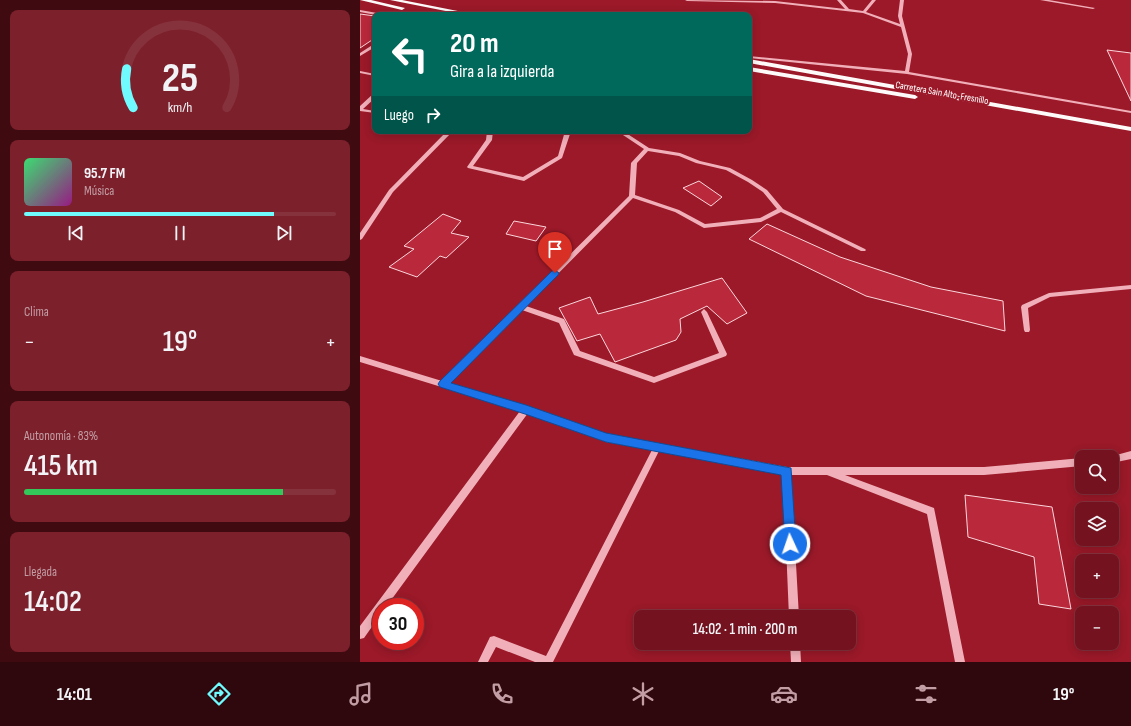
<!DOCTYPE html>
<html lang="es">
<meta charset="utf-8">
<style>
:root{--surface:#74131f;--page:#7c202c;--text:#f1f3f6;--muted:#c29ea4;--line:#86323d;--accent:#70fbff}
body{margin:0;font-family:"Sofia Sans Condensed",sans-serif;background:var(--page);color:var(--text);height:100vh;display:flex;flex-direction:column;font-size:15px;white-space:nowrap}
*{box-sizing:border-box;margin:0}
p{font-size:13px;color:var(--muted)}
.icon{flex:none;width:22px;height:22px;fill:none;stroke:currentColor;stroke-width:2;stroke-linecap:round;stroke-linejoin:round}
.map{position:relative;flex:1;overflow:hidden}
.drawer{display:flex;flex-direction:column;gap:10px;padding:10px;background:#400a11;width:360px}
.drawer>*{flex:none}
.top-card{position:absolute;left:12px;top:12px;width:380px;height:122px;border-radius:8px;box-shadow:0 2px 10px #0003,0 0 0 1px var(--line);background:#00695c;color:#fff;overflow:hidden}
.buttons{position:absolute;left:715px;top:450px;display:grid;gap:8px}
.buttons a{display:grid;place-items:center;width:44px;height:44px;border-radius:8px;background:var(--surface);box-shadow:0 2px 10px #0003,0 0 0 1px var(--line);font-size:20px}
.speed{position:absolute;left:12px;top:598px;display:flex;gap:8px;font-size:20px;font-weight:700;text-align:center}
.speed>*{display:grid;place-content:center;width:52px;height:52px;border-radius:50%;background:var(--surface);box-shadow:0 2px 10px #0003,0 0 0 1px var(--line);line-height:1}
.speed .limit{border:6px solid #d22;background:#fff;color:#111}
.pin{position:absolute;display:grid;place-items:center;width:34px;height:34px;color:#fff;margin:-41px -17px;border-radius:50% 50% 50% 0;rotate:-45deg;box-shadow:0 0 4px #0007}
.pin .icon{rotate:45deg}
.me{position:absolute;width:44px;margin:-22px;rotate:357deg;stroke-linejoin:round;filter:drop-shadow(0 0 3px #0008)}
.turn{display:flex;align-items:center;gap:14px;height:84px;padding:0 12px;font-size:18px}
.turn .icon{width:52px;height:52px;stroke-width:2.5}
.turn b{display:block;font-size:28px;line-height:34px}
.then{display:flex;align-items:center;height:38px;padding:0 12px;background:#0003;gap:8px;font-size:15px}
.big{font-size:30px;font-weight:600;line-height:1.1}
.drawer .widget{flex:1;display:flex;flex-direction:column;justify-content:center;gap:6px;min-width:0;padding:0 14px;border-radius:8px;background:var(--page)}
.drawer .dial{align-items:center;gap:0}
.dial svg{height:104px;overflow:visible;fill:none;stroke:var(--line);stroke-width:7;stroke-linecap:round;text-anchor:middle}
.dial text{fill:var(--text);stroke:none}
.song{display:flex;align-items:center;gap:12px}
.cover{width:48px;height:48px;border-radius:6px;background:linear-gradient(135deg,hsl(140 70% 55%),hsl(310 70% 35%))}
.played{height:4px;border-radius:2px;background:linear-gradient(90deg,var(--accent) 80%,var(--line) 80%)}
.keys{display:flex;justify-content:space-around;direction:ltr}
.heat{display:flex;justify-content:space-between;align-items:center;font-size:22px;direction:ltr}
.charge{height:6px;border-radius:3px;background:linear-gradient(90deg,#34c759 83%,var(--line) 0)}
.trip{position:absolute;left:274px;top:610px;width:222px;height:40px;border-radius:8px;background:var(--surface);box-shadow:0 2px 10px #0003,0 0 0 1px var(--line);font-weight:600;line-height:40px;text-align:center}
.menu{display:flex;height:64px;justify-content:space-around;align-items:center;background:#2e080c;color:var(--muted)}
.menu .icon{width:28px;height:28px}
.menu .active{color:var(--accent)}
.menu b{font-size:18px;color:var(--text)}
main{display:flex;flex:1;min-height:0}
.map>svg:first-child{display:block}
.building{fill:#b9283b;stroke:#fcd7dc}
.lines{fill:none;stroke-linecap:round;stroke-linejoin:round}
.minor{fill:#f1b0b9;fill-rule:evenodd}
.major{fill:#fffafa;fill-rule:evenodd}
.route{fill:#1a73e8;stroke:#114b97}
.labels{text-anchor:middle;stroke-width:4;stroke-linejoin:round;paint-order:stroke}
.far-street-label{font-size:10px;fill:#fff;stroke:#9b1929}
</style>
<main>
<section class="drawer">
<div class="widget dial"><svg viewBox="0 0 100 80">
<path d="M14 69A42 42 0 1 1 86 69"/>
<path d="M14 69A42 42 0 0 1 9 39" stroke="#70fbff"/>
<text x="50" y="56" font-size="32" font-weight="700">25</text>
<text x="50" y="72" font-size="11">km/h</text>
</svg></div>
<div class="widget">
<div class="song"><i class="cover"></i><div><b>95.7 FM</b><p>Música</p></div></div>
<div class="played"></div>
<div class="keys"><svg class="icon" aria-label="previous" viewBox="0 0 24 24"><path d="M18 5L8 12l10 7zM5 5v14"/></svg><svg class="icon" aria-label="pause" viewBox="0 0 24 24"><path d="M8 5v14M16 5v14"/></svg><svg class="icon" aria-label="next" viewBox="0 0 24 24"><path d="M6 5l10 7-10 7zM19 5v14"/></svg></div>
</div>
<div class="widget"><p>Clima</p>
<div class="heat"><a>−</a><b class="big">19°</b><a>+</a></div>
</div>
<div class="widget"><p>Autonomía · 83%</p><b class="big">415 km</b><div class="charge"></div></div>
<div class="widget"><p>Llegada</p><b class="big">14:02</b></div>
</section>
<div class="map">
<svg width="771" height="662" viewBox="0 0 771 662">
<rect width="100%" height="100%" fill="#9b1929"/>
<path class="building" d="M0 14 15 16V38L0 48Z
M747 50 771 53V101Z
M339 181 362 197 351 206 323 188Z
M83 214 101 221 91 233 109 237 86 258 80 256 57 277 29 267 54 249 44 246Z
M154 221 186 227 176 241 146 234Z
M407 224 480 257 571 287 643 301 645 331 506 296 389 239Z
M362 278 387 313 367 324 347 306 320 319 321 332 316 340 255 362 240 334 217 341 199 308 230 297 238 314 283 302Z
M605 495 692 507 711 609 679 604 674 557 608 537Z"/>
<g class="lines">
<path class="minor" d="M325 0 415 1 485 9 477 0H481L489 9 503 11 512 0H516L506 12 540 24 538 16 540 0H544L542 16 552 54 549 72 771 111V113L547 74 389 58V56L545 71 548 54 541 27 503 13 415 3 327 1Z
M680 0H689L735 8 733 9Z
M0 10 23 14 25 15H16L0 12Z
M14 44H15V47L0 56V53Z
M0 71 15 74V76L0 73Z
M13 94H15V98L3 109 15 111V113L0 111V106Z
M87 131H93L33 192 2 239 0 240V233L29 190Z
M127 131H133L132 140 113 166 163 177 198 156 205 131H211L202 158 164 181 108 168 107 167 126 140Z
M257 131H263L289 148 320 153 340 161 370 168 392 180 407 190 423 209 505 249 506 250 505 251H501L421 212 401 222 344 228 315 212 273 198 166 306 204 319 220 351 294 377 359 353 341 312 344 309 347 312 367 354 366 356 294 383 214 355 199 323 162 310 89 383 166 406 246 434 427 467H624L722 458V466L624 475H485L574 508 605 662H595L567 514 467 475H431L439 617H429L423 474 299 451 193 662H175L136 647 128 662H118L130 637 134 636 186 656 292 450 246 442 168 413 26 607H21V614L4 638 0 639V626L160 411 0 362V356L82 381 269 196 271 163 284 149ZM288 151 319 156 336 163 366 170 388 182 403 192 417 209 400 218 345 224 319 210 275 195 277 163Z
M771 285V289L690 297 668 308 670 330 669 332H665L664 330 661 307 662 305 689 293Z
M771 451V459L752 463V457H749Z
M430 643H440L441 662H431Z"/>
<path class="major" d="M0 0H11L45 8 42 10Z
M30 0H42L118 15H106Z
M389 59 771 127V131L389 63Z
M389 67 555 95 558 97 555 99 389 71Z"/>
</g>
<path class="route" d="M195 270 199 273 198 275 91 383 166 405 246 433 431 468 436 544 435 548 430 550 426 548 425 544 421 475 246 442 165 414 80 387 78 384 80 381 192 271Z"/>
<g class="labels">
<g class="far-street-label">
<text transform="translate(582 92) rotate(10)" y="4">Carretera Sain Alto-Fresnillo</text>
</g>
</g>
</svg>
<div class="buttons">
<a><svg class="icon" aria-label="search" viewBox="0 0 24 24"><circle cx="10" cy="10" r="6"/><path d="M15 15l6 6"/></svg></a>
<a><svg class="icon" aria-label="layers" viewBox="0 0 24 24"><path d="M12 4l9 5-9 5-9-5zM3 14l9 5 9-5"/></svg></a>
<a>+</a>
<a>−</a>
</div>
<div class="speed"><div class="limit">30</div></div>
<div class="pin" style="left:195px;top:273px;background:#d93025"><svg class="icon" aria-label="arrive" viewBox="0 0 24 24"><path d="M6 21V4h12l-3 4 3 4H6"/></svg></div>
<svg class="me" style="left:430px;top:544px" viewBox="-20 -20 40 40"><circle r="17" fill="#1a73e8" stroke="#fff" stroke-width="3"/><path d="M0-11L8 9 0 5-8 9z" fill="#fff"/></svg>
<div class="trip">14:02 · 1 min · 200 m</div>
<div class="top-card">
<div class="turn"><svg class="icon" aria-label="left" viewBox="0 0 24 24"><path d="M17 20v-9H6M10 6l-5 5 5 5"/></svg><div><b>20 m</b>Gira a la izquierda</div></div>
<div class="then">Luego<svg class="icon" aria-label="right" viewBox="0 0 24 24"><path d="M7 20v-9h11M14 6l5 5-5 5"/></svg></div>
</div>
</div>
</main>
<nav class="menu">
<b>14:01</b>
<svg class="icon active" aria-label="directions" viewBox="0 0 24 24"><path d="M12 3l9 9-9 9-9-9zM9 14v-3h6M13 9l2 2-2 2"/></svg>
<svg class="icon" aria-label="music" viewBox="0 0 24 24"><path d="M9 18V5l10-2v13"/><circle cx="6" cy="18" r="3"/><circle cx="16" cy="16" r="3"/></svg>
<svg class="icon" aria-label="phone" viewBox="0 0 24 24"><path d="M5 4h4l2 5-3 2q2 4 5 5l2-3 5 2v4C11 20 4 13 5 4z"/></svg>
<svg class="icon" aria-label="climate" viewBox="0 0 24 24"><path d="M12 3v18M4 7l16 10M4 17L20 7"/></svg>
<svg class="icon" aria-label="car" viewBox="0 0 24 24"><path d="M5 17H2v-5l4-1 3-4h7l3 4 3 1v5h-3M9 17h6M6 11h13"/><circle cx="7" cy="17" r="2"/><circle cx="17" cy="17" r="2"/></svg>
<svg class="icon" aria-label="filters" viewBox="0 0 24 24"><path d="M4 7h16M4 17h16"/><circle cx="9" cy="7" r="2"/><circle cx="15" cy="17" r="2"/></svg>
<b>19°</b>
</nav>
